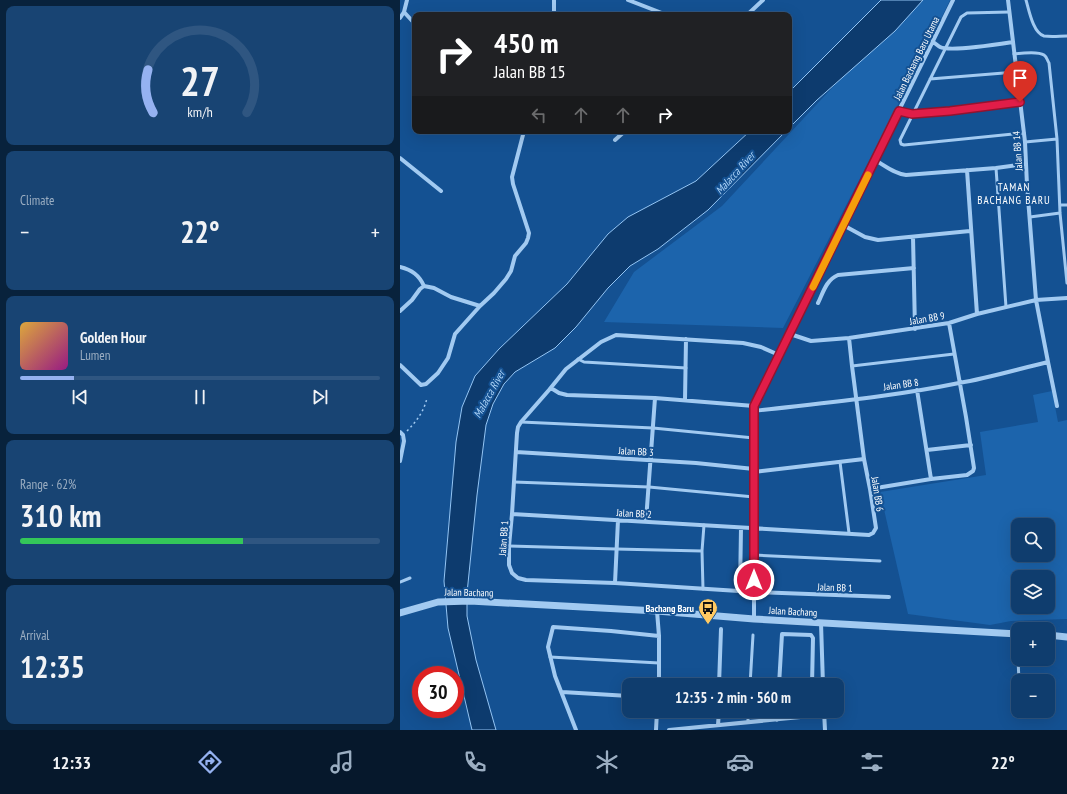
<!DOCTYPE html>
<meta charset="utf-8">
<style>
:root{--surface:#0f3d6e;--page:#184473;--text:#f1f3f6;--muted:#9baec2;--line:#2f5681;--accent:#95b2f1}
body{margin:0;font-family:"PT Sans Narrow",sans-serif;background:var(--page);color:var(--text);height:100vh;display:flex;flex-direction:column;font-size:15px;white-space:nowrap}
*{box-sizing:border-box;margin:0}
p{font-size:13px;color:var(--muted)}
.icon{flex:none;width:22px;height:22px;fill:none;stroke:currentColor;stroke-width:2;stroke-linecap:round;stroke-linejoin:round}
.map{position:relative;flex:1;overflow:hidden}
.panel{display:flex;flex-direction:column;gap:6px;padding:6px;background:#08223c;width:400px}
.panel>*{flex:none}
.hud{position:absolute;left:12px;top:12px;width:380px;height:122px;border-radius:8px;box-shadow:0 4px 16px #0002,0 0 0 1px var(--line);background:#202124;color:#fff;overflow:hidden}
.buttons{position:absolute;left:611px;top:518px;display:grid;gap:8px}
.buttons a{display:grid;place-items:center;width:44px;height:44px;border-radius:8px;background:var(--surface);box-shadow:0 4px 16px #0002,0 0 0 1px var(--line);font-size:20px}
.speed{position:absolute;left:12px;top:666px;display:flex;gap:8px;font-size:20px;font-weight:700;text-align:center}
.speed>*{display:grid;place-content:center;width:52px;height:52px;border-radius:50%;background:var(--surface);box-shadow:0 4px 16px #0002,0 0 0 1px var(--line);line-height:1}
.speed .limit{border:6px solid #d22;background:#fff;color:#111}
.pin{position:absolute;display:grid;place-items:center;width:34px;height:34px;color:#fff;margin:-41px -17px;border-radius:50% 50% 50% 0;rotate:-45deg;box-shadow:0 0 4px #0007}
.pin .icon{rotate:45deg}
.me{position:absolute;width:44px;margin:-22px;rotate:0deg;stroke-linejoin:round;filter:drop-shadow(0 0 3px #0008)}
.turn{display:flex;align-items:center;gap:14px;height:84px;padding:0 16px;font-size:18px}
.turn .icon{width:52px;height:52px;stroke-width:2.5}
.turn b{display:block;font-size:28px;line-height:34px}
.lanes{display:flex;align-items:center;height:38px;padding:0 16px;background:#0003;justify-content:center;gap:20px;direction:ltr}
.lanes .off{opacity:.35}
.big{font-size:30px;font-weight:800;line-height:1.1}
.panel .card{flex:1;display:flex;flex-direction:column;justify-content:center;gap:6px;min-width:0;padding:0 14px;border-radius:8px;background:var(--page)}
.panel .dial{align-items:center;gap:0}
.dial svg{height:104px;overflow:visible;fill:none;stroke:var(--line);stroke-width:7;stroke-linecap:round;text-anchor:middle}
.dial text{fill:var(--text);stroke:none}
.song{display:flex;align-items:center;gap:12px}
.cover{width:48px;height:48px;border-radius:6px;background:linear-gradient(135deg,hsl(40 70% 55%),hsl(310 70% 35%))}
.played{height:4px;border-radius:2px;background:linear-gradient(90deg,var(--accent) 15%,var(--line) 15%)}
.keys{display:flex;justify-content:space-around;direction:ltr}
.heat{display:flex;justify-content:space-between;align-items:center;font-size:22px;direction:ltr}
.charge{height:6px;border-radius:3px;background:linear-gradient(90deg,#34c759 62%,var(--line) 0)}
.trip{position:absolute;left:222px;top:678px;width:222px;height:40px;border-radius:8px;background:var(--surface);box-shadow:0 4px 16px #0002,0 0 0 1px var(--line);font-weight:800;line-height:40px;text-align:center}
.tab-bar{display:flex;height:64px;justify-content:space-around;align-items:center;background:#06182c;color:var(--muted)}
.tab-bar .icon{width:28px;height:28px}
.tab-bar .on{color:var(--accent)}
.tab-bar b{font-size:18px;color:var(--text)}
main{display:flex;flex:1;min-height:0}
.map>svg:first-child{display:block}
.green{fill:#1c64ac;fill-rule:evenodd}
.water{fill:#0d3b6e;stroke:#94c5f4}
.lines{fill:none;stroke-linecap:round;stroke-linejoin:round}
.path{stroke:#a2caf1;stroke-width:1.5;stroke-dasharray:2 3;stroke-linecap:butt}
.service{stroke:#a2caf1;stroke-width:3}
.minor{stroke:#a2caf1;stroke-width:4}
.tertiary{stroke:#a2caf1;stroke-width:7}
.route-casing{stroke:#92132f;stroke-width:10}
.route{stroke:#e11d48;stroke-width:7}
.slow{stroke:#f59e0b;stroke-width:7}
.labels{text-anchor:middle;stroke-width:4;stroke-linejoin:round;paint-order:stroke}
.street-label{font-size:10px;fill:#fff;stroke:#145192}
.poi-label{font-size:10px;font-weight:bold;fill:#fff;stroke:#145192;text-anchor:end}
.water-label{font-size:11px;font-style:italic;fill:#aed4f8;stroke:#145192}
.neighbourhood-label{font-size:11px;letter-spacing:1px;fill:#fff;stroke:#145192}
</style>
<main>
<section class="panel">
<div class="card dial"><svg viewBox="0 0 100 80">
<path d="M14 69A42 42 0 1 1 86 69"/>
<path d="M14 69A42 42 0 0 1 10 36" stroke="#95b2f1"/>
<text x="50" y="56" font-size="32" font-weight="700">27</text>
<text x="50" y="72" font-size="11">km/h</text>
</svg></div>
<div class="card"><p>Climate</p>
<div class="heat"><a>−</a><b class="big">22°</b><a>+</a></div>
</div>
<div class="card">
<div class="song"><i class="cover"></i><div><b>Golden Hour</b><p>Lumen</p></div></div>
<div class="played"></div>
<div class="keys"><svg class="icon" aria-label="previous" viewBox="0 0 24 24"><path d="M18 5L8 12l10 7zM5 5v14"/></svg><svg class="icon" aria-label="pause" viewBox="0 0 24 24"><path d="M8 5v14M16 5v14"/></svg><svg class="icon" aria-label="next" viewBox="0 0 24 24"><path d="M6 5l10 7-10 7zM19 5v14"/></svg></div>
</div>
<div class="card"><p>Range · 62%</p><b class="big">310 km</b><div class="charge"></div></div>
<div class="card"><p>Arrival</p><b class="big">12:35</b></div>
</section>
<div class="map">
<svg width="667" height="730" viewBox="0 0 667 730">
<rect width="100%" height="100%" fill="#145192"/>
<path class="green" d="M514 0H550L526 50 383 328 204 322 234 272 322 206Z
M652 391 658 422 667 420V619L611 621 590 625 508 614 480 492 586 475 580 432 638 422 633 395ZM618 525H648V555H618ZM618 577H648V607H618Z"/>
<path class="water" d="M481 0H523L495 31 417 100 389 128V92Z
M350 131H386L308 210 258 249 230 266 208 288 176 327 155 348 115 372 104 384 93 404 86 425 77 495 67 593V616L76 660 96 730H72L48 628 44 581 56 442 62 407 75 376 99 349 167 284 208 234 228 217 296 181Z"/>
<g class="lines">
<path class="path" d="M7 431C17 421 24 411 27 398"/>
<path class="service" d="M626 0C629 10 633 33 644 36 652 37 660 36 667 36
M609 12 567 13 561 17 500 140 501 144 504 145 624 133
M614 54C622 53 638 51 644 55 647 57 647 60 649 63L657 139 660 213 667 283
M530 79 616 72
M625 142 657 139
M596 168 606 307
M660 205H667
M630 217 660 213
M178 359 184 362 286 368
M452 366 554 354
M121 422 253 428 354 438
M440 462 449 533
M114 482 249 487 354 497
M109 546 216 549 302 551
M354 555 480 561
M0 582 10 578
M303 589 302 551 304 525
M618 634V650
M150 657 259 663
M618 659 619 681
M350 685 353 635
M348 722V711"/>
<path class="minor" d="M154 0V15
M228 0 267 15
M608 0 625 142 627 185 636 300 648 362 657 406
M4 12 15 24
M110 15 121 14 123 15
M347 15 363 0
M0 18 4 12 7 0
M533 42C535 43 538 46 540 47 550 52 600 44 613 42
M499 111 512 114 550 111 620 102
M215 140 225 131
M0 158 41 191
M475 160C485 166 495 174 506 175L596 168 626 164
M567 170 577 314
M443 225 465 237 478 240 570 231
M513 237 515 329
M0 267C12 270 19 275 24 286
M418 303C423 293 426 280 438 275L514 268
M0 311 12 300 20 289 24 286 34 288 51 297 80 306
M390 334 411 341 449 338 549 323 577 314 636 300 667 298
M379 355 361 347 343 343 216 335 201 342 166 369 149 390 121 422 118 427 117 433 112 514 109 546V565L112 573 118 578 126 580 215 583 354 592 489 597
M0 365 21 385 26 384 38 373 48 358 55 334 80 306 94 293 106 279 111 271 115 256 126 243 128 238 129 233 113 184 112 177 124 131
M151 388 159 393 167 395 255 398 354 406
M517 390 531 479
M285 400 286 339
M354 411C422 403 491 397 559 383 589 378 618 369 648 362
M0 432 3 435 4 441 0 461
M527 450 571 445
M116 452 296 463 354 469
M354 472 464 459
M470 489 531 479 567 475 573 471 574 468 566 417 549 323
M112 514 469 535 473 533 476 528 470 489 464 459 452 366 449 338
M246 521 255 398
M215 583 218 520
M340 590 341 528
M257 611 259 636V685
M354 619V406L553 0
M421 623 423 685
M319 685 321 629
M379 685 382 634 411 635 413 638 412 685
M162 692 229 696
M424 711 425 730
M377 720 378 711
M318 725 319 711
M176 730 155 676 148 647 153 627 211 631 259 636
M256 730 257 711
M269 730 411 716V711"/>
<path class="tertiary" d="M0 613 38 602 70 601 257 611 354 619 618 634
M648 635 667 637"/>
</g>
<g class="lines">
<g class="route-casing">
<path id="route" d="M354 580V406L499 111 512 114 550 111 620 102"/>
</g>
<use href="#route" class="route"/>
<path class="slow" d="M413 287 468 175"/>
</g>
<defs>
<g id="bus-pin" transform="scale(1)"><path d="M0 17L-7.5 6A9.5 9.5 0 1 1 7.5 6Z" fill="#ffc962" stroke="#145192"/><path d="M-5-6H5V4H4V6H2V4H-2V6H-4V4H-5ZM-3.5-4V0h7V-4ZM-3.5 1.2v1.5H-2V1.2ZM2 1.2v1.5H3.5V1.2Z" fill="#111"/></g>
</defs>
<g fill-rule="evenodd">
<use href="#bus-pin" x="308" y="608"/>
</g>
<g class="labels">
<g class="street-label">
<text transform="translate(516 58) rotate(-64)" y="4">Jalan Bachang Baru Utama</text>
<text transform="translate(617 151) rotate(-94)" y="4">Jalan BB 14</text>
<text transform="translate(527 318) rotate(-10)" y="4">Jalan BB 9</text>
<text transform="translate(501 384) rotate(-8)" y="4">Jalan BB 8</text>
<text transform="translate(236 451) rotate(3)" y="4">Jalan BB 3</text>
<text transform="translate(478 494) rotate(81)" y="4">Jalan BB 6</text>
<text transform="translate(234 513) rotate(3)" y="4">Jalan BB 2</text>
<text transform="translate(103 538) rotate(-86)" y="4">Jalan BB 1</text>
<text transform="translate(435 587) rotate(2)" y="4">Jalan BB 1</text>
<text transform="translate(69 592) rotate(1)" y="4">Jalan Bachang</text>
<text transform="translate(393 611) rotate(3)" y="4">Jalan Bachang</text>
</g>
<g class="poi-label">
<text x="294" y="612">Bachang Baru</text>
</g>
<g class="water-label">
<text transform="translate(335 173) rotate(-48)" y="4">Malacca River</text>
<text transform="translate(89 394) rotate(-61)" y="4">Malacca River</text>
</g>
<g class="neighbourhood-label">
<text x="614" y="191">TAMAN<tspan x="614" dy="13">BACHANG BARU</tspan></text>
</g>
</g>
</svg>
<div class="buttons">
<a><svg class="icon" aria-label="search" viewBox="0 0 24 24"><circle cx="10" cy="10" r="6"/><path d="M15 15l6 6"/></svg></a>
<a><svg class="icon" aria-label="layers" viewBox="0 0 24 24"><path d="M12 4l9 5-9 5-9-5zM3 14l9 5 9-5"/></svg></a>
<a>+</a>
<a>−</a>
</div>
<div class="speed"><div class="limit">30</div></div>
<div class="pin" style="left:620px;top:102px;background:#d93025"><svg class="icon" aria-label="arrive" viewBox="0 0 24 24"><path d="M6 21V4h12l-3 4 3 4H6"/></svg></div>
<svg class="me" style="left:354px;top:580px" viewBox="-20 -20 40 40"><circle r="17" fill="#e11d48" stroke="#fff" stroke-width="3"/><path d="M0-11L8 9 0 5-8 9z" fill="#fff"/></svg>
<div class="trip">12:35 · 2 min · 560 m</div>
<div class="hud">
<div class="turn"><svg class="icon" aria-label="right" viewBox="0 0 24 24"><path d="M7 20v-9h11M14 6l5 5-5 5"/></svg><div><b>450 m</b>Jalan BB 15</div></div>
<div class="lanes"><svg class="icon off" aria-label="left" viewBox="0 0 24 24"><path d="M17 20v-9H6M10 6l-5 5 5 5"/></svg><svg class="icon off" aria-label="ahead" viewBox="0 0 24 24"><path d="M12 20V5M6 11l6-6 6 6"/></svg><svg class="icon off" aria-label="ahead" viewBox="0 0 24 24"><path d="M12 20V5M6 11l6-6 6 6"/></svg><svg class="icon" aria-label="right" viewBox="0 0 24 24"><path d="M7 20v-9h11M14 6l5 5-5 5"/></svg></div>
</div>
</div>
</main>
<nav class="tab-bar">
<b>12:33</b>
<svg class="icon on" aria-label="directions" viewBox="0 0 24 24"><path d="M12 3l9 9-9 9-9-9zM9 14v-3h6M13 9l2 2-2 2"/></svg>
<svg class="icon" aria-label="music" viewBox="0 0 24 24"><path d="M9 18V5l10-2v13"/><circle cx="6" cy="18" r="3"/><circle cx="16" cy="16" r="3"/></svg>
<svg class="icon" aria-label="phone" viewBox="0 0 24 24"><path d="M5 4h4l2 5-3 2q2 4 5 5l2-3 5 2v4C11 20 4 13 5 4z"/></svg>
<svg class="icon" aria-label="climate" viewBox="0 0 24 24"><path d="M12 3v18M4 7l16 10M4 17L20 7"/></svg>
<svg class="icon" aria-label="car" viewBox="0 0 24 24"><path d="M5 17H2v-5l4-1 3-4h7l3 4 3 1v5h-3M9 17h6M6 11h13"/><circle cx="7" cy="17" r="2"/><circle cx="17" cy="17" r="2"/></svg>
<svg class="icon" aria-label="filters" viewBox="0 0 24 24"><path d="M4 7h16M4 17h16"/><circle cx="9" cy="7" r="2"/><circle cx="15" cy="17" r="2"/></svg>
<b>22°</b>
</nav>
